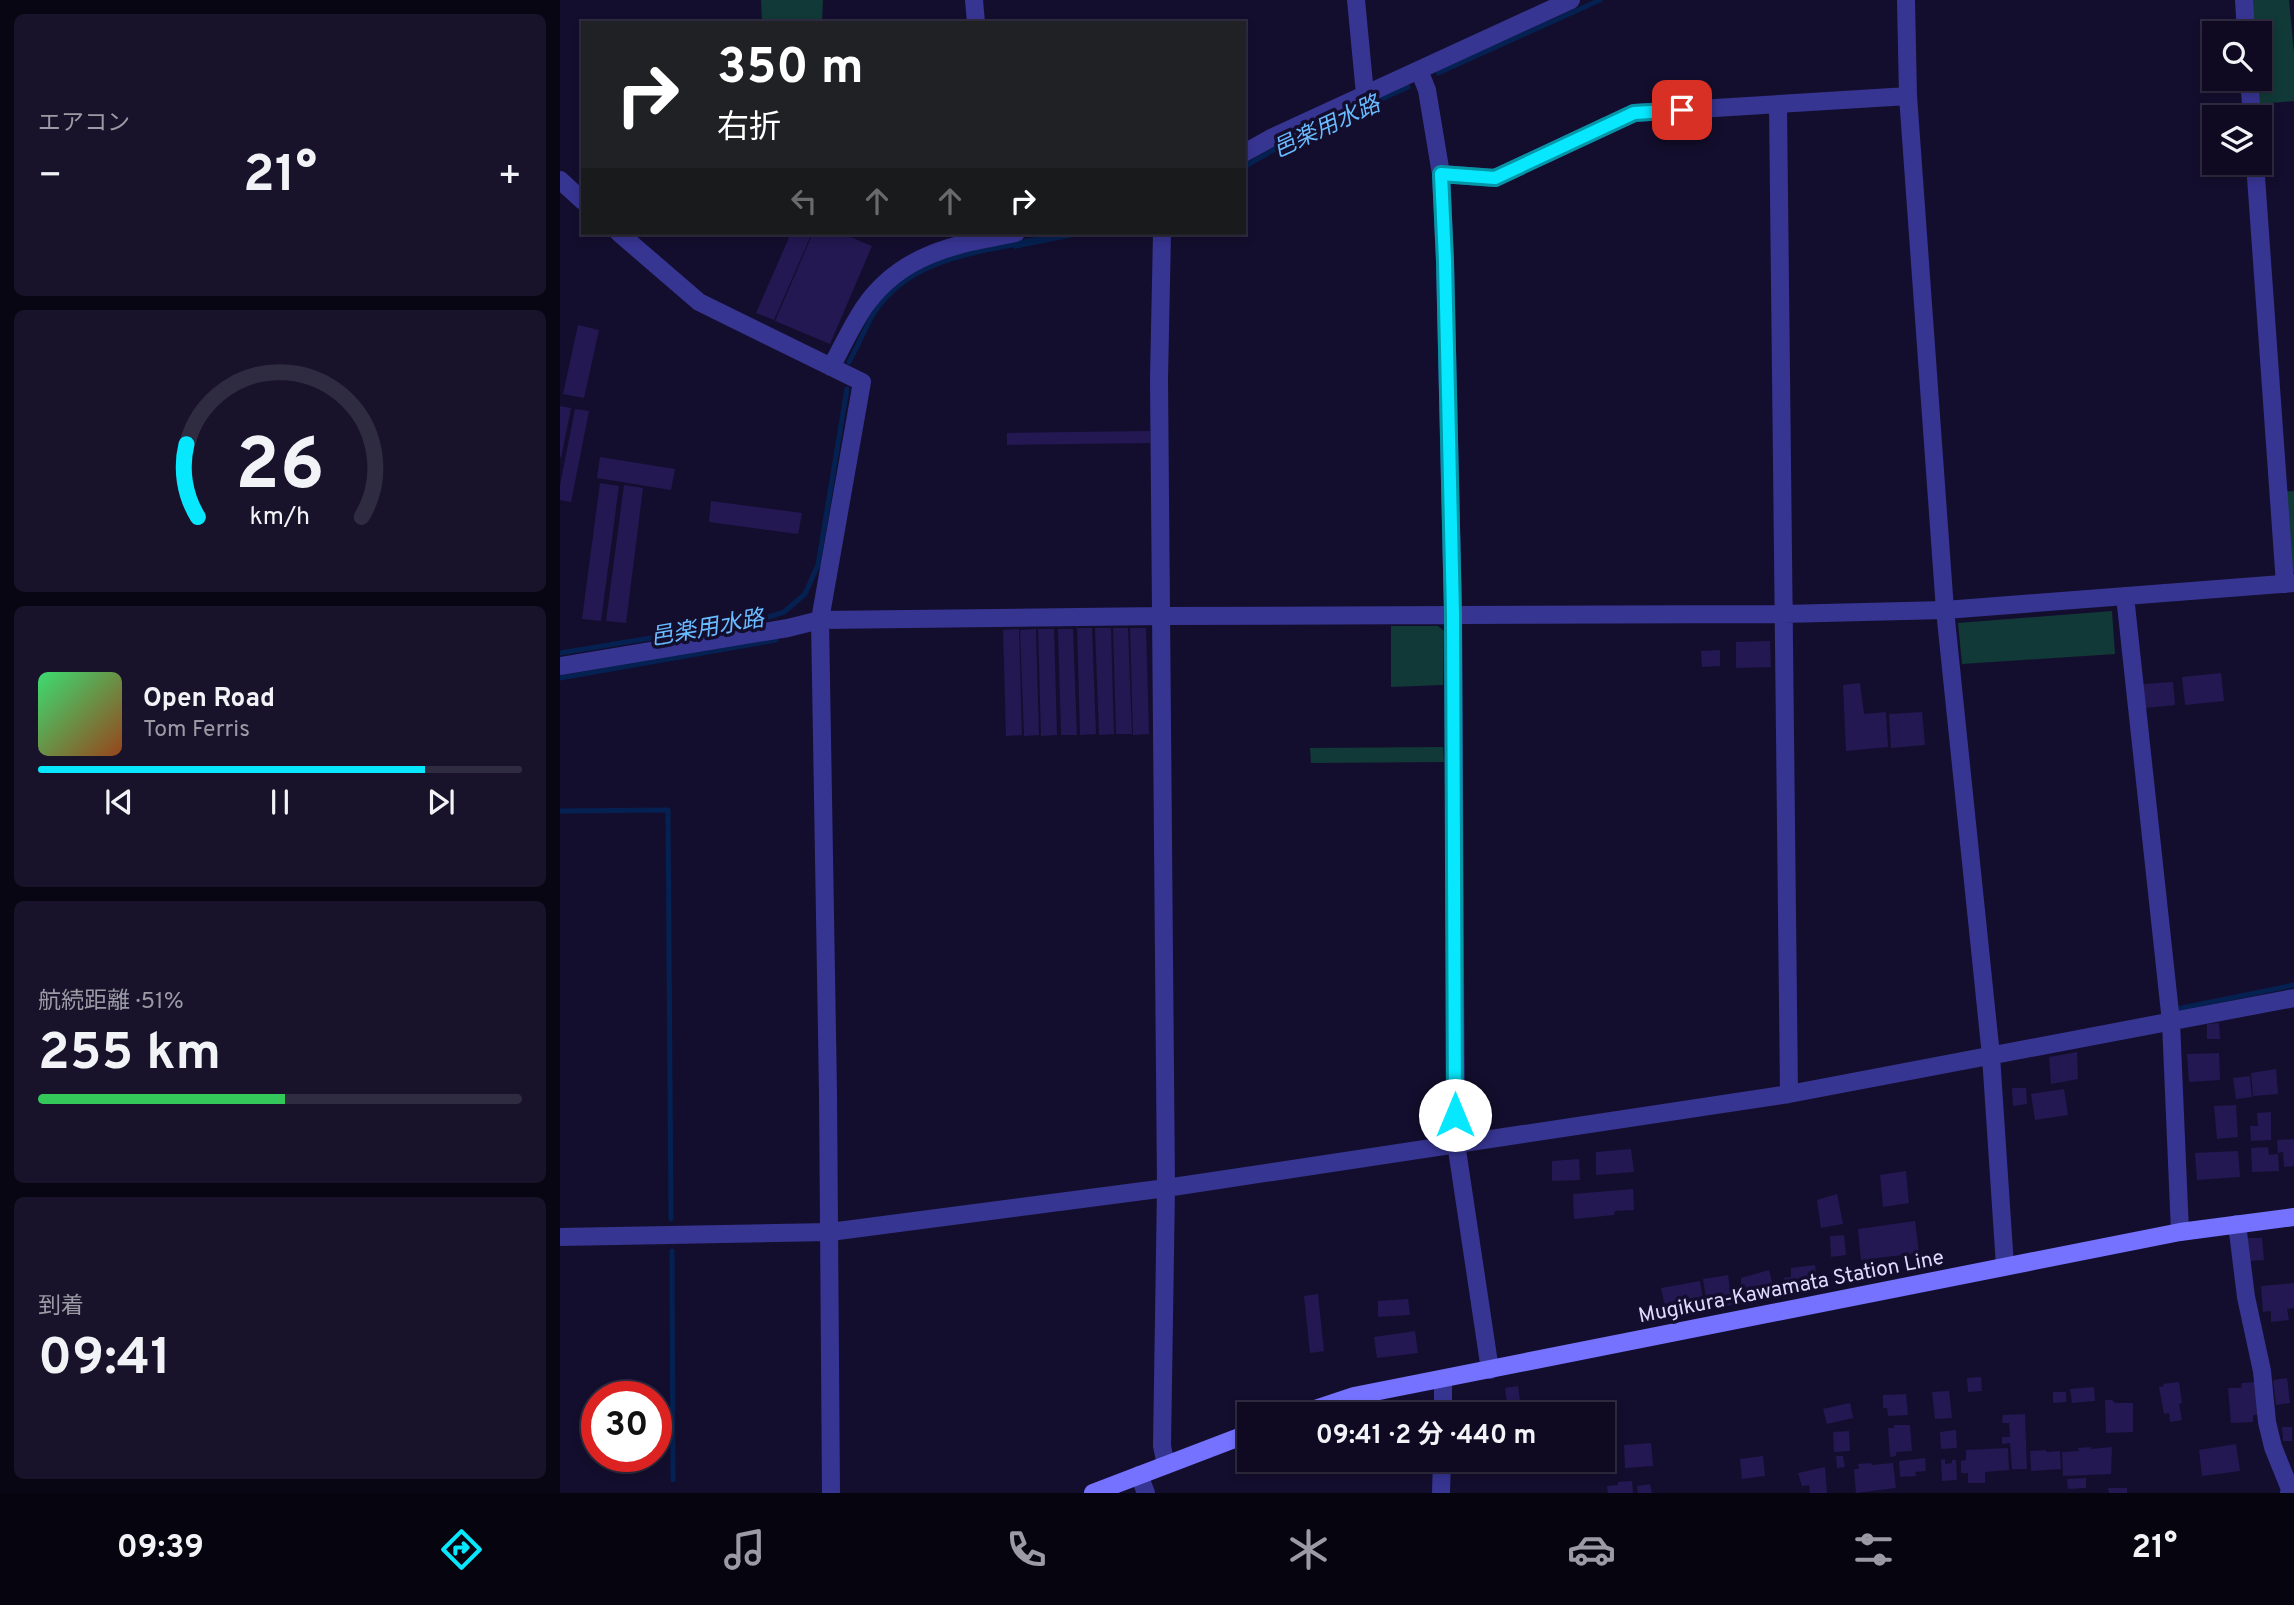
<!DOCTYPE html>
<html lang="ja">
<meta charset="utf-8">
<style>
:root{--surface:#0f0a22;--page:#18132a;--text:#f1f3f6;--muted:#9b9aa5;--line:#2f2b40;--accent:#07e8ff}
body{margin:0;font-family:Overpass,"Noto Sans JP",sans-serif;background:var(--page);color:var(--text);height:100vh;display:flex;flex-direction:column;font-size:26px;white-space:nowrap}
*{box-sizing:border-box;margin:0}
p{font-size:23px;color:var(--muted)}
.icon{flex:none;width:38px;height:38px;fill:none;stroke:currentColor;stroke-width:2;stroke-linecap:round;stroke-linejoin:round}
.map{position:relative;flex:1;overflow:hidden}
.panel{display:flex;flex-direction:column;gap:14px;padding:14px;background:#080613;width:560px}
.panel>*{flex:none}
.guide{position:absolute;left:21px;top:21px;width:665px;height:214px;border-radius:0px;box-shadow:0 4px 10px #0003,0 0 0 2px var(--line);background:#202124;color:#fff;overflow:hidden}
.fabs{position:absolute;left:1642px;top:21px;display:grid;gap:14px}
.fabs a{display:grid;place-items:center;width:70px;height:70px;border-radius:0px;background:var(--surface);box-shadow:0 4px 10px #0003,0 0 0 2px var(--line);font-size:35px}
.speed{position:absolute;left:21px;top:1381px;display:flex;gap:14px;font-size:35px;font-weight:700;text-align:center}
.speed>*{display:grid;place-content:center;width:91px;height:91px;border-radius:50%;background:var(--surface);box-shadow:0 4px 10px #0003,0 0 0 2px var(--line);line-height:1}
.speed .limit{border:10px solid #d22;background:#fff;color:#111}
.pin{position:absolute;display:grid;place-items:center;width:60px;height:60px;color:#fff;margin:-30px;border-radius:14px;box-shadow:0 4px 10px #0006}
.me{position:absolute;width:77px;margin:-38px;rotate:0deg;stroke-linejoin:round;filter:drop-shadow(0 0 5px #0008)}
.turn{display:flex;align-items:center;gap:24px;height:147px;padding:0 21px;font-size:32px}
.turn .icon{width:91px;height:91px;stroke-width:2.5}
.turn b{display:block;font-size:49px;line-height:60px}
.lanes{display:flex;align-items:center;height:66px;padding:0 21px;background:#0003;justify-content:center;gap:35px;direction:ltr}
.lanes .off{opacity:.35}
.big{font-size:52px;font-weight:700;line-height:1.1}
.panel .card{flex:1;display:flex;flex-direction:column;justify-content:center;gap:10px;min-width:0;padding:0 24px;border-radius:10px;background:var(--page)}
.panel .dial{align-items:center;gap:0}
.dial svg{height:182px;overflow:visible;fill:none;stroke:var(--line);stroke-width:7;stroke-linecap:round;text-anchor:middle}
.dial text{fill:var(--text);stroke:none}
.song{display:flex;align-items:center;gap:21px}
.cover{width:84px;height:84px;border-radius:10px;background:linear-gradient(135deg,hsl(140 70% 55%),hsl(20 70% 35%))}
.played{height:7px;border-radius:4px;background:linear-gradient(90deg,var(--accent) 80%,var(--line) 80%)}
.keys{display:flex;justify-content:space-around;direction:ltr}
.heat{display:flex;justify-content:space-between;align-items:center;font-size:38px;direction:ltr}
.charge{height:10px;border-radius:5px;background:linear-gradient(90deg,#34c759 51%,var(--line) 0)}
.trip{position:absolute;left:677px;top:1402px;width:378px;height:70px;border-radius:0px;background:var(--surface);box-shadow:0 4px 10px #0003,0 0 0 2px var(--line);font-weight:700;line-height:70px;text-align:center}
.tabs{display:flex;height:112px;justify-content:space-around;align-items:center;background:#06040e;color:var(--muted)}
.tabs .icon{width:49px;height:49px}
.tabs .selected{color:var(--accent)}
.tabs b{font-size:32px;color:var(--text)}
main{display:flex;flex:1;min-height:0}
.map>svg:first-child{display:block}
.green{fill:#113937}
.water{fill:#052151}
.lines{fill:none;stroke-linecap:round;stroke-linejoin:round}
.stream{stroke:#052151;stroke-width:5}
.building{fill:#231851}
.street{stroke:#373592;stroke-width:18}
.secondary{stroke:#7572ff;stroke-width:18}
.route-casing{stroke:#0597a6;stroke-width:18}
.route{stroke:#07e8ff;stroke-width:12}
.labels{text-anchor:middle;stroke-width:7;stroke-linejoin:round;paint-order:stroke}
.street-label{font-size:21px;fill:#dfdbff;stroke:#140e2e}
.water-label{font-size:23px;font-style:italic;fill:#69bbff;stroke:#140e2e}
</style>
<main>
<section class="panel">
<div class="card"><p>エアコン</p>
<div class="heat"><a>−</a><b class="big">21°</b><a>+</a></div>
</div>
<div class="card dial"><svg viewBox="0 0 100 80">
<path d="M14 69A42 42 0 1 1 86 69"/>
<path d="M14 69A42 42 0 0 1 9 37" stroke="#07e8ff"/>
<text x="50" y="56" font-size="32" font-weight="700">26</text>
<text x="50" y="72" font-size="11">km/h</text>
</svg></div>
<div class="card">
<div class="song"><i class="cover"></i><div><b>Open Road</b><p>Tom Ferris</p></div></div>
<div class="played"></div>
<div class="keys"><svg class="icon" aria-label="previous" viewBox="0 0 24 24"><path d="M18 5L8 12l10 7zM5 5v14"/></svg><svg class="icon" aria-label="pause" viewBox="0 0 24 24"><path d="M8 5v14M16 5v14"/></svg><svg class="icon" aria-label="next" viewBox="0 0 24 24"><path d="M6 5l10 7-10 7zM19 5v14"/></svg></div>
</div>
<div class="card"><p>航続距離 · 51%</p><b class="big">255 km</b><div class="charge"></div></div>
<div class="card"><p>到着</p><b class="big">09:41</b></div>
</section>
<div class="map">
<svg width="1734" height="1493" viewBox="0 0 1734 1493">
<rect width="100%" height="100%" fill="#140e2e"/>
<path class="green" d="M201 0H263L262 23H202Z
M1691 0H1729L1734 53V101L1698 104 1696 79H1699V33H1693Z
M1734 491V573H1732L1721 492Z
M1552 611 1555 654 1402 664 1398 623Z
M831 626H878L884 631 883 685 831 687Z
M883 747 884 762 751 763 750 748Z"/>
<path class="water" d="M498 233H518L519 236 454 249 453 241Z"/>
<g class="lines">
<path class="stream" d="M878 73 1040 0
M684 167 725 143 848 87
M289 362C298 346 305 328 314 313 346 263 404 254 458 244
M0 653 199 620 224 612 245 594 258 565 287 389
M0 678 216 640
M0 811 108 810 111 1219
M1617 1009 1734 985
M112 1251 113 1480"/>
</g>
<path class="building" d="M231 233H252L214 320 196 313Z
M253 233H281L312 246 270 344 215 321Z
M18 325 39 330 24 398 3 394Z
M0 406 11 408 1 458 0 457Z
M15 409 29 411 11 502 0 500V485Z
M590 431V443L447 445V433Z
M40 457 115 469 111 490 37 478Z
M40 483 59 486 41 621 22 619Z
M64 485 83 488 66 623 46 621Z
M151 501 242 513 238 534 149 522Z
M517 628H532L536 734 520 735Z
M535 628H551L554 734 539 735Z
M553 628H568L572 734H556Z
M570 628H586L589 734 573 735Z
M459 629 462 735 446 736 443 630Z
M476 629 479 735 464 736 460 630Z
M478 629H494L497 735 481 736Z
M498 629H513L517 735H501Z
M1210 641 1211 667 1176 668V642Z
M1160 650V666L1142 667 1141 651Z
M1661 673 1664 701 1625 705 1622 677Z
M1613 682 1615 705 1586 708 1582 684Z
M1300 683 1304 714 1326 712 1328 747 1286 751 1283 685Z
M1362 712 1365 745 1331 748 1329 714Z
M1659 1023 1660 1039H1647V1024Z
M1517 1052 1518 1079 1491 1084 1489 1057Z
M1659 1053 1660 1080 1629 1082 1627 1054Z
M1716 1069 1718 1094 1693 1096 1691 1073Z
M1690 1076 1692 1097 1676 1099 1673 1078Z
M1452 1088H1466L1467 1104 1453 1106Z
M1504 1089 1508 1115 1475 1120 1471 1094Z
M1676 1105 1678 1137 1657 1139 1654 1106Z
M1711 1112V1140L1691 1141 1690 1126H1698L1697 1113Z
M1734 1139V1166L1724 1167 1723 1152 1718 1153 1717 1140Z
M1708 1147 1709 1155 1718 1154 1719 1171 1692 1172 1691 1148Z
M1071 1149 1074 1172 1036 1175V1152Z
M1678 1151 1680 1177 1637 1180 1635 1153Z
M1019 1159 1020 1180 992 1181V1161Z
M1346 1171 1349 1203 1323 1207 1320 1175Z
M1073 1189 1074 1210 1055 1211 1054 1215 1014 1219 1013 1194Z
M1277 1194 1283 1224 1261 1228 1257 1200Z
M1355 1221 1359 1253 1301 1260 1298 1229Z
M1284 1235 1286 1255 1271 1257 1270 1236Z
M1687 1238H1702L1704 1260 1689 1261Z
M1255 1265 1258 1287 1226 1294 1224 1278 1231 1277V1268Z
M1209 1270 1215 1295 1188 1302 1186 1291 1181 1292V1278Z
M1168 1275 1172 1305 1148 1310 1143 1279Z
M1140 1281 1145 1312 1108 1320 1101 1288Z
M1734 1283V1308L1727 1309 1729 1320 1711 1322V1311L1703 1312 1701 1286Z
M758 1294 764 1351 750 1353 744 1296Z
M848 1299 850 1315 818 1317V1301Z
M855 1331 858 1353 817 1358 814 1337Z
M1421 1377 1422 1391 1408 1392 1407 1378Z
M1727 1378 1730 1403 1716 1405 1713 1380Z
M1619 1382 1622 1403 1619 1404 1622 1420 1610 1422 1609 1413 1604 1414 1599 1387 1604 1386 1603 1384Z
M1697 1382 1699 1415H1693V1422L1671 1423 1668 1388H1681L1682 1383Z
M958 1386 960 1401 947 1403 945 1388Z
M1534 1387 1535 1401 1512 1403 1510 1389Z
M1389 1391 1392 1418 1375 1419 1372 1392Z
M1493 1392H1506V1402L1493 1403Z
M1346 1394 1348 1415 1328 1416 1327 1408H1323V1395Z
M1545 1400H1552L1555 1403H1573V1432L1546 1433Z
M1290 1403 1293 1418 1267 1424 1263 1409Z
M1465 1414 1467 1469H1452L1450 1443 1442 1444V1437H1450L1449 1423H1442L1443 1415Z
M1334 1425H1350L1352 1451 1336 1452V1456L1330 1457 1328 1428H1334Z
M1722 1427H1732V1441H1723Z
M1396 1430 1397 1448 1381 1449 1380 1432Z
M1289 1431 1290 1451 1274 1452 1273 1432Z
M1091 1443 1093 1466 1065 1468 1064 1445Z
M1676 1444 1680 1471 1642 1476 1639 1450Z
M1531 1447V1449L1552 1447 1551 1474 1503 1476 1502 1452 1519 1451 1518 1448Z
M1448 1448 1449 1470 1425 1472V1483H1408V1473H1401V1461L1406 1460V1450Z
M1486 1450V1452L1500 1451 1501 1469 1471 1471 1470 1451Z
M1203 1456 1205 1476 1182 1479 1180 1459Z
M1276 1456H1283L1285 1467 1277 1468Z
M1365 1458 1366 1471 1355 1472 1356 1476 1340 1477 1339 1461Z
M1385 1459V1464L1392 1463V1460H1396L1397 1480 1382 1481 1381 1460Z
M1311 1463 1312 1465 1333 1463 1336 1488 1296 1493 1294 1469H1299L1298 1464Z
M1265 1467 1267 1493H1250L1249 1485 1242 1486 1238 1473Z
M1526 1478V1488L1508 1489 1507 1479Z
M1072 1481 1073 1493H1048L1047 1486 1058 1485V1482Z
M1090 1484 1092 1493H1078L1077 1486Z
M1548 1488H1567V1493H1549Z"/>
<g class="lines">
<path class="street" d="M414 0 416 23
M796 0 805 94
M1346 0 1348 96 1385 610 1431 1056 1445 1266
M1684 0 1686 33
M859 70 867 90 881 174 885 261 893 614 896 1143 930 1370
M1689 79 1692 117
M1218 104 1229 1094
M684 153 711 138 1011 0
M1695 163 1725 584
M881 174 935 178 1074 113 1348 96
M0 180 23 201
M59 233 139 302 302 382 260 620 268 1092 271 1493
M602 233 599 379 606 1188 602 1446 606 1465
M271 367C282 347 292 325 305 306 342 253 397 244 456 233
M1565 596 1611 1022 1620 1232
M0 666 228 628 260 620 603 616 1223 614 1385 610 1734 583
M1677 1224 1686 1297 1702 1371 1707 1422 1713 1447 1730 1489 1729 1493
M0 1237 270 1232 606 1188 1229 1094 1734 998
M883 1379V1414
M579 1475 586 1493
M881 1493 882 1460"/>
<path class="secondary" d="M740 1414 794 1396 1620 1232 1734 1217
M533 1493 690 1433"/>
</g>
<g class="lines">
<g class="route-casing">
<path id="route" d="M895 1115 893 614 885 261 881 174 935 178 1074 113 1122 110"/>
</g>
<use href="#route" class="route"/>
</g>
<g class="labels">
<g class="street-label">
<text transform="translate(1231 1286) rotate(-11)" y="7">Mugikura-Kawamata Station Line</text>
</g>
<g class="water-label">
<text transform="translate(766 126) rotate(-25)" y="8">邑楽用水路</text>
<text transform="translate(147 627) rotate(-10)" y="8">邑楽用水路</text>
</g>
</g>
</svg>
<div class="fabs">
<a><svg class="icon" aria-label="search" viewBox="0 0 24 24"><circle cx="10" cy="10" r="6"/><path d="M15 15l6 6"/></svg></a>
<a><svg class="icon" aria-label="layers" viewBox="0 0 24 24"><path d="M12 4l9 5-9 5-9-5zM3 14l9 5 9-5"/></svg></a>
</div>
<div class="speed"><div class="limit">30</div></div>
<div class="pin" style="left:1122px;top:110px;background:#d93025"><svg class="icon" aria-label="arrive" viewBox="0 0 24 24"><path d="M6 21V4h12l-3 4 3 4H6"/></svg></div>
<svg class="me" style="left:895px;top:1115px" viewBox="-20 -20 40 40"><circle r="19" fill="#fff"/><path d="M0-13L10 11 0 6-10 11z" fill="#07e8ff"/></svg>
<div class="trip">09:41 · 2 分 · 440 m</div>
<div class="guide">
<div class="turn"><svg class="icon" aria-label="right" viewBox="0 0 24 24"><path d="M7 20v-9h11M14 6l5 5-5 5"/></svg><div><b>350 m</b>右折</div></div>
<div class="lanes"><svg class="icon off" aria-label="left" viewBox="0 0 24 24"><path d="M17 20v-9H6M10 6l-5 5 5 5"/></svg><svg class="icon off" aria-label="ahead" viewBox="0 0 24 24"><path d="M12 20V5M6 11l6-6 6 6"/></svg><svg class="icon off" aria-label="ahead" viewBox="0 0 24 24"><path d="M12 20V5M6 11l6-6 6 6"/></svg><svg class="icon" aria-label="right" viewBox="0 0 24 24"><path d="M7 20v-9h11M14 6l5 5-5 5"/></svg></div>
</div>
</div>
</main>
<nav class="tabs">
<b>09:39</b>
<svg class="icon selected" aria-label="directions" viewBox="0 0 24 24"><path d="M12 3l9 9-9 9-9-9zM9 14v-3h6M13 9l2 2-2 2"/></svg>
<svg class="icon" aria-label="music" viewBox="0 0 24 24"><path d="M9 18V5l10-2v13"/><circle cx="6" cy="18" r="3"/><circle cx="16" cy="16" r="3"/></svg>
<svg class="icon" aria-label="phone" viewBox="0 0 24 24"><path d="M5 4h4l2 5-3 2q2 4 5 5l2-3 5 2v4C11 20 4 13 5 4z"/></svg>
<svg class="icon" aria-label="climate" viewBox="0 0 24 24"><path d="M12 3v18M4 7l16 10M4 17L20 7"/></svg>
<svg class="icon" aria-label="car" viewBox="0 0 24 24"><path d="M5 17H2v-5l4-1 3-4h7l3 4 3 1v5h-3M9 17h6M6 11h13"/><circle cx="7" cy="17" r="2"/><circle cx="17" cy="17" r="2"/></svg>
<svg class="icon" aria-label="filters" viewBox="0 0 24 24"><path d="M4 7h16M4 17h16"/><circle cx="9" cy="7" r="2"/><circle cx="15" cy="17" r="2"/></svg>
<b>21°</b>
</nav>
